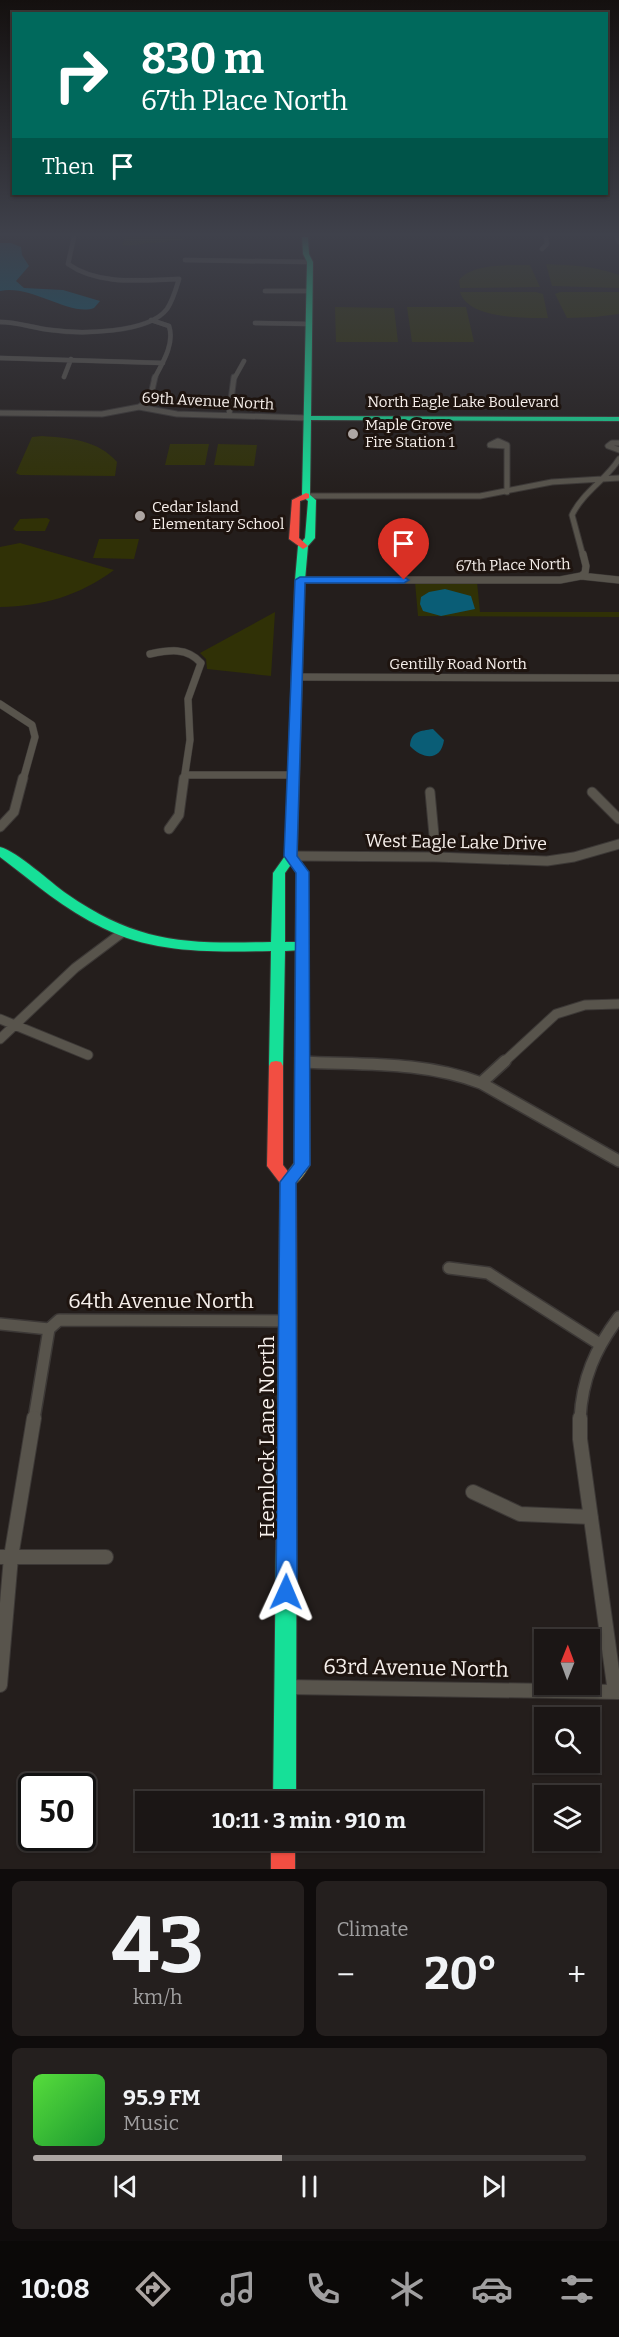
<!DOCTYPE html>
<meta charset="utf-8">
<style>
:root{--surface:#1b1615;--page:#241f1e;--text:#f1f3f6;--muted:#a09fa0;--line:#393534;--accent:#ada6a3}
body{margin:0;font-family:Bitter,serif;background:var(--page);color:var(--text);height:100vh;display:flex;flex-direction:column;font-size:22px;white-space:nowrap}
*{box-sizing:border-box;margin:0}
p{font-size:20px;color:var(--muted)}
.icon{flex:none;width:33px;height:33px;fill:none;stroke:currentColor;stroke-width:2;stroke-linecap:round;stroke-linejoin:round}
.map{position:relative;height:1869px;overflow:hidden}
.panel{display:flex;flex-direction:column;gap:12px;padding:12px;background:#0f0c0c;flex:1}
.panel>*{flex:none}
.guide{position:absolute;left:12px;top:12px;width:596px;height:183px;border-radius:0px;box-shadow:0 2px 4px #0004,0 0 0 2px var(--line);background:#00695c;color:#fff;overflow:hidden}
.needle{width:39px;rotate:1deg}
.fabs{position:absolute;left:534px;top:1629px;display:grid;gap:12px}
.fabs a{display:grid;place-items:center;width:66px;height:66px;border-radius:0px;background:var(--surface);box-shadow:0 2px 4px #0004,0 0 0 2px var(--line);font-size:30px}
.speed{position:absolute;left:18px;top:1773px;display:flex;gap:12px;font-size:30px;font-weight:700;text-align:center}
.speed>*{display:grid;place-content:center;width:78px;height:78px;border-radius:50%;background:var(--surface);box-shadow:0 2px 4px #0004,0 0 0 2px var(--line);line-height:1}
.speed .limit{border:3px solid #111;border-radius:9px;background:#fff;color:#111}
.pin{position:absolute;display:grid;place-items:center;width:51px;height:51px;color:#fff;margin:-62px -26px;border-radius:50% 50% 50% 0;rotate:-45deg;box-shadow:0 0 6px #0007}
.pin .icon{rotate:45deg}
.me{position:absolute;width:66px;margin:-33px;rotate:1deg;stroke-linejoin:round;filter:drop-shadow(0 0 4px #0008)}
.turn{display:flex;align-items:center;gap:21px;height:126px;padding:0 30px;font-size:27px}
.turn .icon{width:78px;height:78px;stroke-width:2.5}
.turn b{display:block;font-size:42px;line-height:51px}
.then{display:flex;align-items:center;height:57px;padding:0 30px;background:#0003;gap:12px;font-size:22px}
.big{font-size:45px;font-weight:700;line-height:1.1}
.panel .tile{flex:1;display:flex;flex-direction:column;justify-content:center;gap:9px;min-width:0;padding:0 21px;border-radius:9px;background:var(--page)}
.panel .dial{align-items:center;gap:0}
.dial b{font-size:78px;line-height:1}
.song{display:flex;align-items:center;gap:18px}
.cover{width:72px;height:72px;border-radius:9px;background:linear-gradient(135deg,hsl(110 70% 55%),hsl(130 70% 35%))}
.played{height:6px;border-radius:3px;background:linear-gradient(90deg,var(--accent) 45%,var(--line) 45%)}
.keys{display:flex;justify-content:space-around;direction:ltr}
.heat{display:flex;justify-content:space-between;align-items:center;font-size:33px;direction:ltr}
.panel .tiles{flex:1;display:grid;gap:12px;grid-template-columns:1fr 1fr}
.tile:last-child{grid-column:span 2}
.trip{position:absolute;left:135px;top:1791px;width:348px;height:60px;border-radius:0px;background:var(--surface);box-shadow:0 2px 4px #0004,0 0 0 2px var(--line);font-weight:700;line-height:60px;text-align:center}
.tab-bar{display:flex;height:96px;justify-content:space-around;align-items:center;background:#0b0908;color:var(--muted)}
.tab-bar .icon{width:42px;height:42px}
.tab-bar .active{color:var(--accent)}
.tab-bar b{font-size:27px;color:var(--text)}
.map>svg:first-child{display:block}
.green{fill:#303106}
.water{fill:#0a5d76}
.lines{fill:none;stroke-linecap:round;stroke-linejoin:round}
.street-far5-casing{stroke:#3c3836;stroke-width:5}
.street-far4-casing{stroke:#3c3836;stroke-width:7}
.street-far3-casing{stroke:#3c3836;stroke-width:8}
.street-far2-casing{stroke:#3c3836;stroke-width:11}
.street-far1-casing{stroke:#3c3836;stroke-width:14}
.street-casing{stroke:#3c3836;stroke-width:16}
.fast-casing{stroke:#3c3836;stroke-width:2}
.slow-casing{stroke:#3c3836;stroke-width:2}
.jam-casing{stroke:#3c3836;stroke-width:2}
.street-far5{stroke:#58544c;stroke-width:4.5}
.street-far4{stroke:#58544c;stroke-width:5}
.street-far3{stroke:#58544c;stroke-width:7}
.street-far2{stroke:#58544c;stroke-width:9}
.street-far1{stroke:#58544c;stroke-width:11}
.street{stroke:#58544c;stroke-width:14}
.fast{fill:#16e098;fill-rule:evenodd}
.slow{fill:#ffcf43;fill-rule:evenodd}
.jam{fill:#f24e42;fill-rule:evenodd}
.route{fill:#1a73e8;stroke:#114b97;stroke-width:1.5}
.poi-dot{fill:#ada6a3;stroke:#1e140f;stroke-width:2}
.labels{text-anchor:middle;stroke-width:6;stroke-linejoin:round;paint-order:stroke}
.far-street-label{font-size:15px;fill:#f7f0ec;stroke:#1e140f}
.far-poi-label{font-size:15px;fill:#f7f0ec;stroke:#1e140f;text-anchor:start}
.street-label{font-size:18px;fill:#f7f0ec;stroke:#1e140f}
.near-street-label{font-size:21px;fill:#f7f0ec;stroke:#1e140f}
</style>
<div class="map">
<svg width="619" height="1869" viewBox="0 0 619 1869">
<rect width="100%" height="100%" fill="#241e1c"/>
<path class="green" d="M125 237H176L186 240 122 246Z
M546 264C571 265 595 266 619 275V288L552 286Z
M508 265H530L540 287 460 288 459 280C470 267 492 266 508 265Z
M460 292H536L543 294 548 318C524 318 468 319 460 292Z
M560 292H619V314L595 317 567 318 555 294Z
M335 307 394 308 398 342H336Z
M407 307H466L474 342H412Z
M42 436C70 438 98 440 117 462L115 476 20 475 16 473 32 437Z
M170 444H209L205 465H165Z
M218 444 257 445 254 466 214 465Z
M20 519 47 518 50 520 45 531H16L13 529Z
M99 539H139L134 559 93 558Z
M20 543 114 570C79 596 43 606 0 607V547Z
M415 582H477L480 612H619V617L418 616Z
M275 612 271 676 207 669 206 659 200 653Z"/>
<path class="water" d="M0 243H11L21 247 22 255 29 266 16 281 24 288 63 290 100 301 94 308C70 317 31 284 0 291Z
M445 589 471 596 475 609 441 616 423 611 420 604 421 597 429 592Z
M433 729 444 740C441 762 422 759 410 746 411 731 420 731 433 729Z"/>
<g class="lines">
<g class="street-far5-casing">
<path id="street-far5" d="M617 237 619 242
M542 249 547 244 546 237
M185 260 310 262
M265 291H310
M151 320 169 326C175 344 162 364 154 379
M0 322C18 322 33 328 51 330 79 334 148 334 167 309 173 300 176 289 179 279 143 280 99 286 68 264L74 237
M255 323 310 324
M0 358 163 363
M64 377 71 359
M234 379 244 361"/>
</g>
<g class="street-far4-casing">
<path id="street-far4" d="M139 407 150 399 155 377
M0 413 102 414 139 407 177 414 308 418
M229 415 234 377
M619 443H612L608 446 619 450
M506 446 490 445 498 441 507 445V492
M306 496H480L552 482 619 478
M583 556 572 515C583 492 606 480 619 459"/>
</g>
<g class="street-far3-casing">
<path id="street-far3" d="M581 576 585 573 586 566 583 554
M300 580H560L581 576 619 580
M150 654C169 650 187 647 201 663L188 699 190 740 184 780
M296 677 619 678
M0 704 32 725 35 737 23 780
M186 775H293"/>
</g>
<g class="street-far2-casing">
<path id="street-far2" d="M430 792 436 857
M592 792 619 819
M0 827 14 812 23 778
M169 829 179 815 184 778
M291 856 436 857 547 861 574 857 619 844
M0 1019 88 1055
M0 1039 75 968 123 932
M302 1062H308
M504 1062 556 1014 585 1005 619 1004"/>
</g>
<g class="street-far1-casing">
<path id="street-far1" d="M302 1062C363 1065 422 1061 481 1083L619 1161
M481 1083 505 1061
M449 1268 488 1273 598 1343
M0 1324 49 1329 59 1320 289 1321
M34 1419 49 1329
M580 1419C582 1379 595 1349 619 1317"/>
</g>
<g class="street-casing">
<path id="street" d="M580 1418V1439L615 1692
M473 1492 520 1514 591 1517
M0 1557H106
M0 1685 11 1557 34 1418
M285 1687 618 1692"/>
</g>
<g class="fast-casing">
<path id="fast" d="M302 237H308L309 254 313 262 311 416 619 417V421L311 420 310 495 316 500 315 538 308 546 305 580 297 856 285 873V942H302L309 946 302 950 285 951 283 1066 281 1070H271L269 1066 271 951C214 952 155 954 103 928 65 910 33 882 0 857V847C17 851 51 883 67 894 139 944 187 944 271 942L273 873 285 856 295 580 298 546 305 538 308 501 302 496 307 262 303 254Z
M288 1283 294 1285 297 1290 296 1802H273L279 1290 282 1285Z"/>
</g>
<g class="slow-casing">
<path id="slow" d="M291 852 295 853 308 872 310 1165C304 1175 295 1191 282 1186L280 1182 294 1163 296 872 285 856Z"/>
</g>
<g class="jam-casing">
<path id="jam" d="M306 493 309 494V498L300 501 299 538 308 546 303 549 289 539 292 500Z
M276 1061 281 1062 283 1066V1165L296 1182 297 1290 294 1295 288 1297 282 1295 279 1290 280 1183 267 1166 269 1066 271 1062Z
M271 1840H295V1869H271Z"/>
</g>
<use href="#street-far5" class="street-far5"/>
<use href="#street-far4" class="street-far4"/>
<use href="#street-far3" class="street-far3"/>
<use href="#street-far2" class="street-far2"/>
<use href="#street-far1" class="street-far1"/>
<use href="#street" class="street"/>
<use href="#fast" class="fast"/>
<use href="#slow" class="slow"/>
<use href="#jam" class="jam"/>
</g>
<linearGradient id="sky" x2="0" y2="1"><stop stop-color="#14100f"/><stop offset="0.47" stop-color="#3f414b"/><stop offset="1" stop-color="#3f414b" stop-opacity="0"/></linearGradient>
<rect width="619" height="499" fill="url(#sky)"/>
<path class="route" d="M300 577H404L409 580 404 583H305L297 856 309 872 310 1165 296 1183 297 1592 294 1599 286 1602 279 1599 276 1592 280 1182 294 1164 296 873 284 856 295 580Z"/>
<g class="poi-dot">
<circle cx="353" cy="434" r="6"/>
<circle cx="140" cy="516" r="6"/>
</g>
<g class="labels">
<g class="far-street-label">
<text transform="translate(208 401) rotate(3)" y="5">69th Avenue North</text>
<text x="463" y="407">North Eagle Lake Boulevard</text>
<text transform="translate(513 565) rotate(-1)" y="5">67th Place North</text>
<text x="458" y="669">Gentilly Road North</text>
</g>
<g class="far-poi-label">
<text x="365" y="430">Maple Grove<tspan x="365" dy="17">Fire Station 1</tspan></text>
<text x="152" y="512">Cedar Island<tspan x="152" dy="17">Elementary School</tspan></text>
</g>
<g class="street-label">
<text transform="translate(456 842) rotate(1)" y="6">West Eagle Lake Drive</text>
</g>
<g class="near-street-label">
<text x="161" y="1308">64th Avenue North</text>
<text transform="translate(267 1437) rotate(-90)" y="7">Hemlock Lane North</text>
<text transform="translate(416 1668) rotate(1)" y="7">63rd Avenue North</text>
</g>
</g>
</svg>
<div class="fabs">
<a><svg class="needle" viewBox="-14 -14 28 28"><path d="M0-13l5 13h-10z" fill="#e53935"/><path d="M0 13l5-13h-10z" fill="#a09fa0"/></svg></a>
<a><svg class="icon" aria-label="search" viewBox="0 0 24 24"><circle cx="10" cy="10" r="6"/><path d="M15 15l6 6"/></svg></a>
<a><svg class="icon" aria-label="layers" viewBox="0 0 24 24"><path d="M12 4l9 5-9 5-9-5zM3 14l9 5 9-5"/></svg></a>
</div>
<div class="speed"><div class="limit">50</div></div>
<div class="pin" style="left:404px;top:580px;background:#d93025"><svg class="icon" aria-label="arrive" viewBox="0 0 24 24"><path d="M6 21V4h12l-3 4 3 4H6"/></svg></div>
<svg class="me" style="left:286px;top:1592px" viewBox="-20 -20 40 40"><path d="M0-17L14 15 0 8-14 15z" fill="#1a73e8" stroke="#fff" stroke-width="4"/></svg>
<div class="trip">10:11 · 3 min · 910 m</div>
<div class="guide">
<div class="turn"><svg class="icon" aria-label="right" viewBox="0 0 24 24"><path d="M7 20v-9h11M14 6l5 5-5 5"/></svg><div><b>830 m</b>67th Place North</div></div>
<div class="then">Then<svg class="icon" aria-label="arrive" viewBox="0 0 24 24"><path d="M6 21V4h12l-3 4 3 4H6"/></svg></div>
</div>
</div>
<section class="panel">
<div class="tiles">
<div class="tile dial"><b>43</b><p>km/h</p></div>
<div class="tile"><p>Climate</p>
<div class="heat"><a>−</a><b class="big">20°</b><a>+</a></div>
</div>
<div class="tile">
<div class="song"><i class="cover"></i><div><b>95.9 FM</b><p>Music</p></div></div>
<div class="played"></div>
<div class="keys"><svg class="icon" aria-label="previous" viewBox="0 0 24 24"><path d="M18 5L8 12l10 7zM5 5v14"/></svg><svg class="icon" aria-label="pause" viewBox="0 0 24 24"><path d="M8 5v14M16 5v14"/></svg><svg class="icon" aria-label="next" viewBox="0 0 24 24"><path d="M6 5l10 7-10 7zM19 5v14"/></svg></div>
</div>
</div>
</section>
<nav class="tab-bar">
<b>10:08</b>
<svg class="icon active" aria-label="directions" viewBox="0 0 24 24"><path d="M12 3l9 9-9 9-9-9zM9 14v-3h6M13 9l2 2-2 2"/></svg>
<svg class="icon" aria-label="music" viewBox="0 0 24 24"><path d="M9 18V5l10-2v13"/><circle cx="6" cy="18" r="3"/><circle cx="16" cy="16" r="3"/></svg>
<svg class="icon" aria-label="phone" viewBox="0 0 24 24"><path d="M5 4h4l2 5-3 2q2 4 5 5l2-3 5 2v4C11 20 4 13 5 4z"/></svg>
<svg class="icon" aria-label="climate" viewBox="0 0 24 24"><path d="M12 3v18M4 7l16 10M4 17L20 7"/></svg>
<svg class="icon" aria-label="car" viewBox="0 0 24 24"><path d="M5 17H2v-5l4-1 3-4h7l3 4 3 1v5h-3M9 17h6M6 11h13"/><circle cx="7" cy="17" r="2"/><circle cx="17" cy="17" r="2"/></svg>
<svg class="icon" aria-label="filters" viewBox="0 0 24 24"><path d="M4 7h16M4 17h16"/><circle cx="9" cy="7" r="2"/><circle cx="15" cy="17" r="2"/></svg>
</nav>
